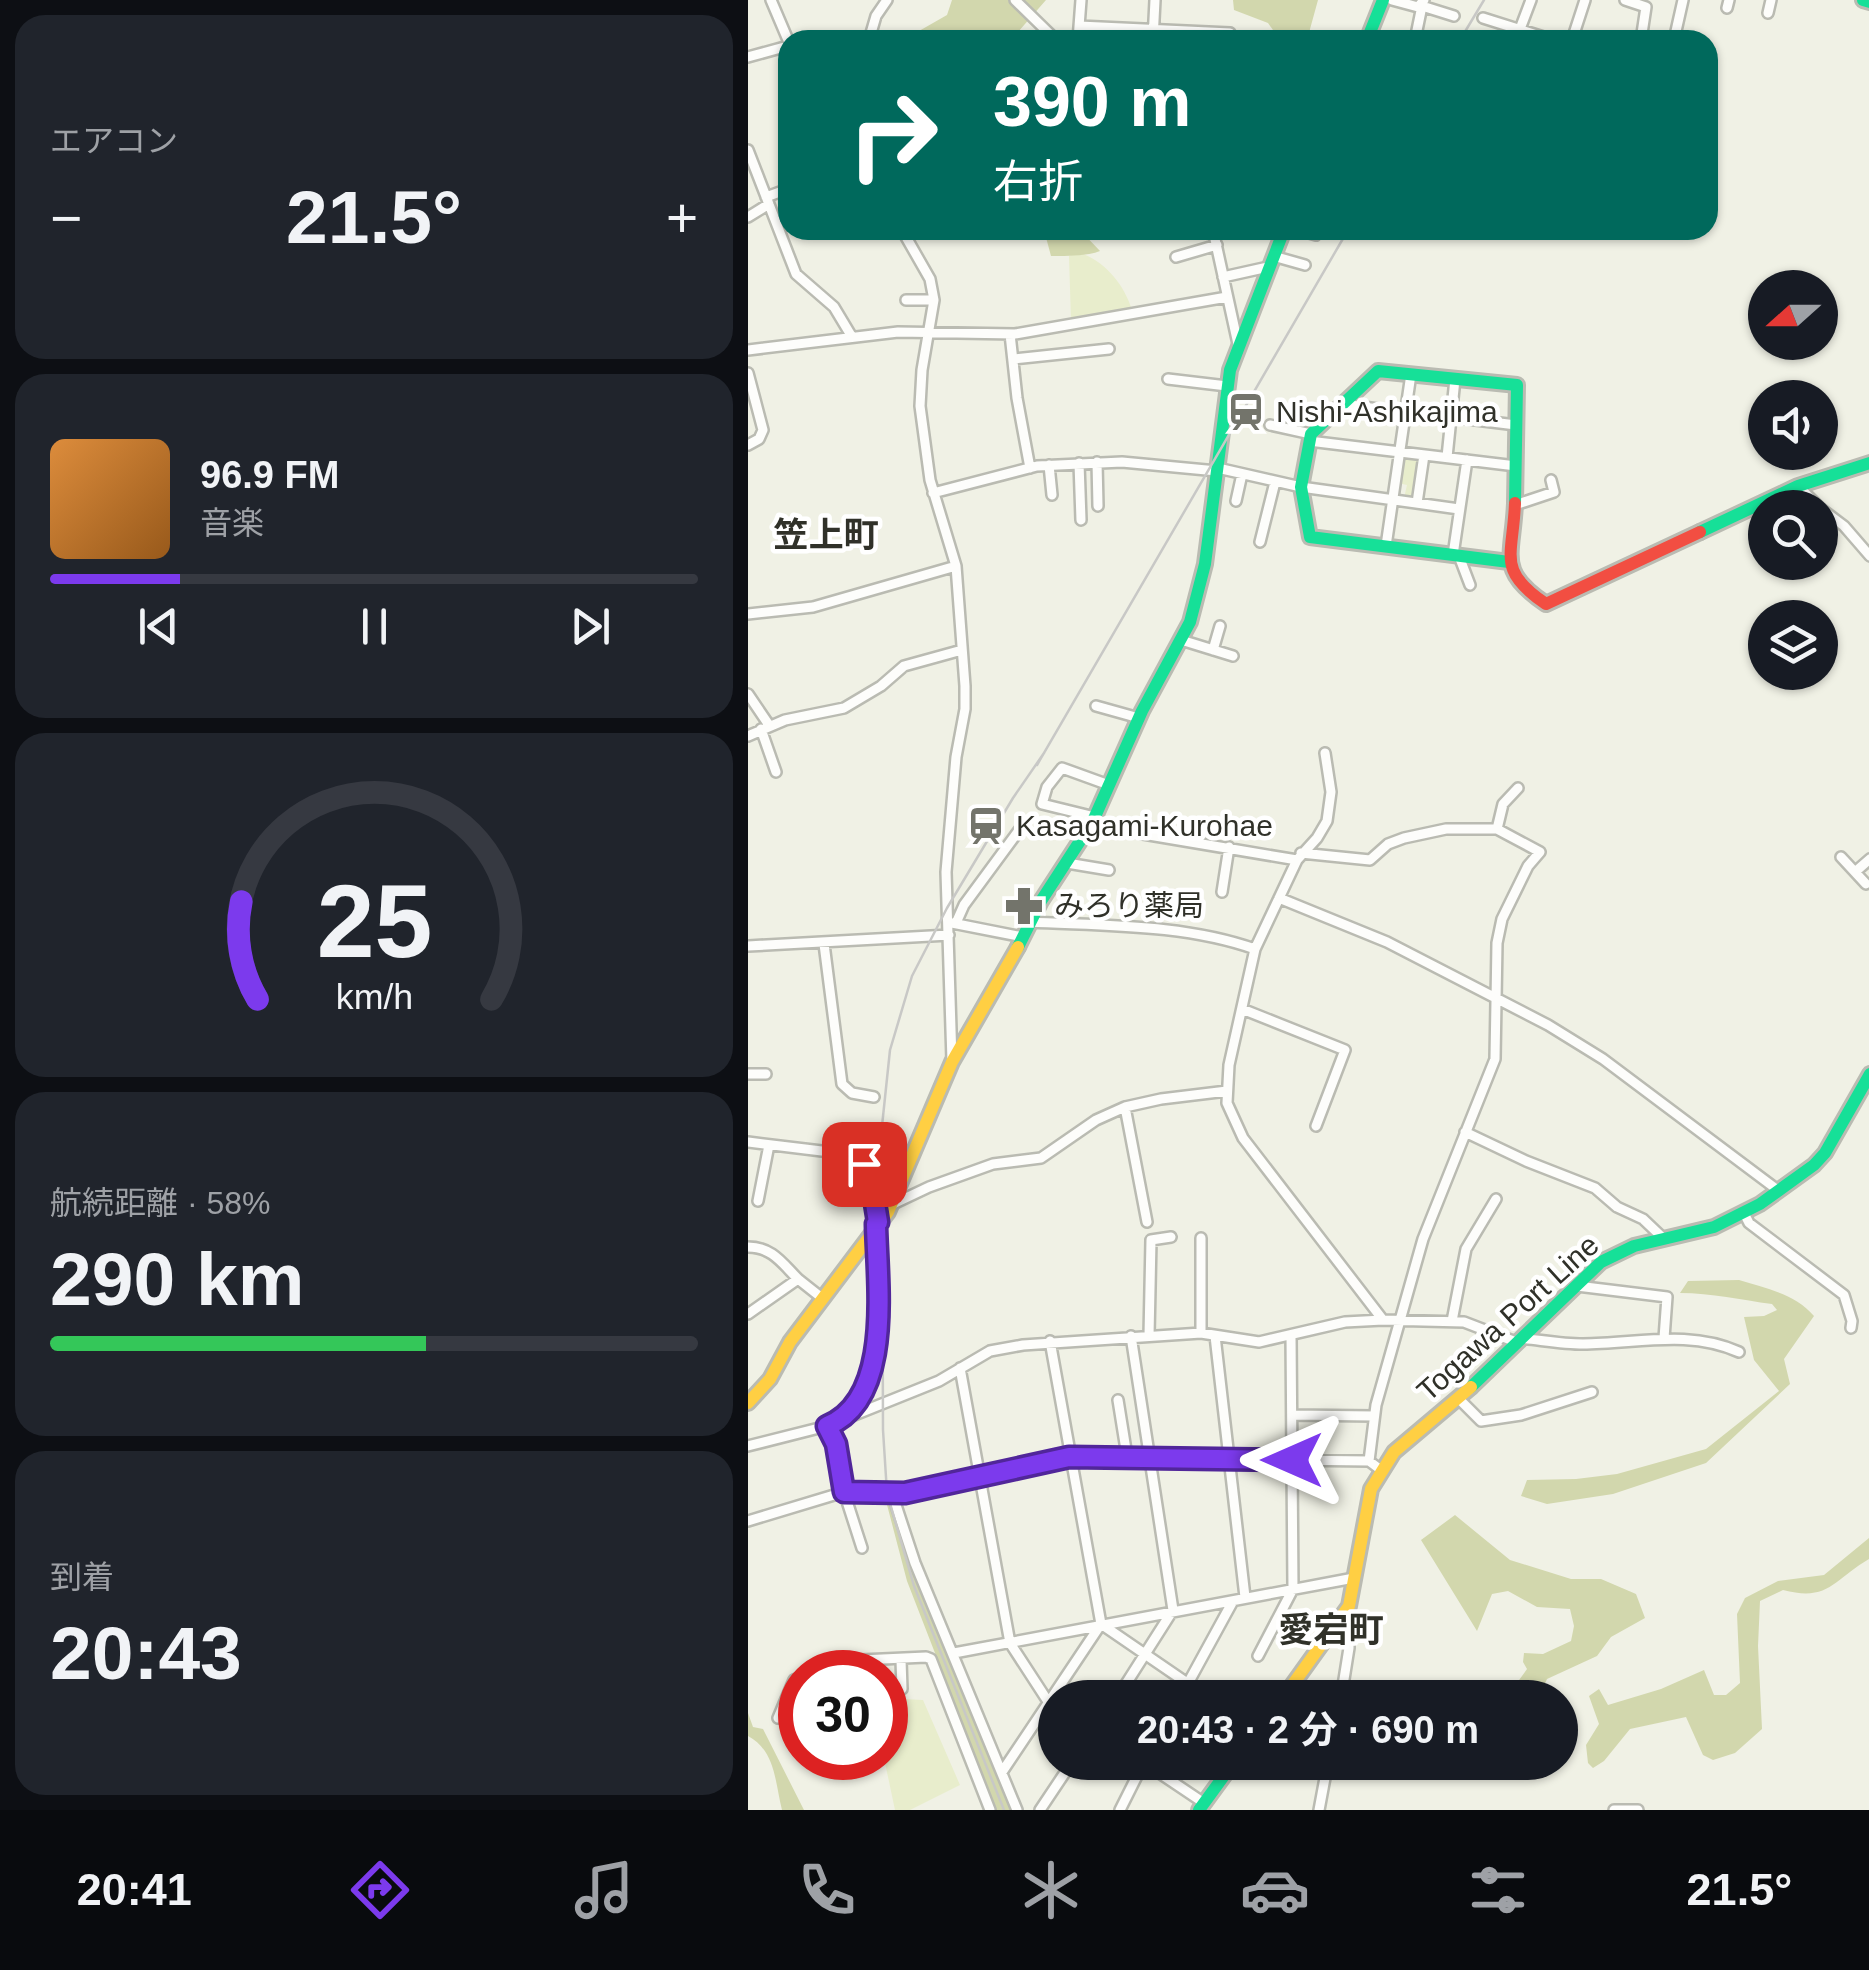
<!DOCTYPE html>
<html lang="ja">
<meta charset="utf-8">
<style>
:root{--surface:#171b24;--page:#20242c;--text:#f1f3f6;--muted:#9ea1a6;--line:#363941;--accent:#7c3aed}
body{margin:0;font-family:Helvetica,"Noto Sans JP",sans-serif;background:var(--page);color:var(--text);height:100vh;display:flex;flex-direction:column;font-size:38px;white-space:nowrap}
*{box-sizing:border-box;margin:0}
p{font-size:32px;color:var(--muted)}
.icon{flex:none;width:55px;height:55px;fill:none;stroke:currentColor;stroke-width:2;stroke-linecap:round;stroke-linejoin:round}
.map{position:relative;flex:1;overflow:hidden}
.drawer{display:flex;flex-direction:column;gap:15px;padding:15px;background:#0d0f14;width:748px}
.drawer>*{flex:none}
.guide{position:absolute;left:30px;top:30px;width:940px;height:210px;border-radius:30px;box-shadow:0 2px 8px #0004;background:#00695c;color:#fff;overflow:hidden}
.needle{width:65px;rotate:249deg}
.tools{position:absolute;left:1000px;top:270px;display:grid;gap:20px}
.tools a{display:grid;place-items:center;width:90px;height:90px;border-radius:50%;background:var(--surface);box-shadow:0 2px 8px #0004;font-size:50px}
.speed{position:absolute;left:30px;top:1650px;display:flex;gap:20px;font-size:50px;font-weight:700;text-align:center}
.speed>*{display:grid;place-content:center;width:130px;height:130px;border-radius:50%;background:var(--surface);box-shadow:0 2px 8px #0004;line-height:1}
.speed .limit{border:15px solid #d22;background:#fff;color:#111}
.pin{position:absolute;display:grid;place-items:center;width:85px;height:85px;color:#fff;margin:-42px;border-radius:20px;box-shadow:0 5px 15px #0006}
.me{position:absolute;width:110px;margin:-55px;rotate:270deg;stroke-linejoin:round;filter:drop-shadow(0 0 8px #0008)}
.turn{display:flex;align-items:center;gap:35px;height:210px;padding:0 50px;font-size:45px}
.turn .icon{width:130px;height:130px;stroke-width:2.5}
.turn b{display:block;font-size:70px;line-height:85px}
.big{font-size:75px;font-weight:700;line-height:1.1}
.drawer .tile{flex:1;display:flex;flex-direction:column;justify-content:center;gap:15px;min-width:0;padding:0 35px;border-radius:30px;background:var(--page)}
.drawer .dial{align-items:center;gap:0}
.dial svg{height:260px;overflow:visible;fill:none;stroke:var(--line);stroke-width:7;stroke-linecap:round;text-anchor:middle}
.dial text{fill:var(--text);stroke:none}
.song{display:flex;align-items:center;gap:30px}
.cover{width:120px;height:120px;border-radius:15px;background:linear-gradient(135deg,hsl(30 70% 55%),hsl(30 70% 35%))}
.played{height:10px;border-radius:5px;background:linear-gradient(90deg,var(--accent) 20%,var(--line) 20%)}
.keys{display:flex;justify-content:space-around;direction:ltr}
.heat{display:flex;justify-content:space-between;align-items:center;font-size:55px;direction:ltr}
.charge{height:15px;border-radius:8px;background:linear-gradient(90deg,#34c759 58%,var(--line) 0)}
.trip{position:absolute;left:290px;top:1680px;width:540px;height:100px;border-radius:50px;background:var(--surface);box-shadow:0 2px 8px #0004;font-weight:700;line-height:100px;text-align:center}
.dock{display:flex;height:160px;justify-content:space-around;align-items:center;background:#090b0e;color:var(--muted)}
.dock .icon{width:70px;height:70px}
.dock .on{color:var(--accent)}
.dock b{font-size:45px;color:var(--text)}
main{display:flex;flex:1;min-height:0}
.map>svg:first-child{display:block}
.green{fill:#e8edcc}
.forest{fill:#d2d7ad}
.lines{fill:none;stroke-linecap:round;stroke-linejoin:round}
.street-casing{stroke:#babbb2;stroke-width:14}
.fast-casing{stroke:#babbb2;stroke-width:18}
.slow-casing{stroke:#babbb2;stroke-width:18}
.jam-casing{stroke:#babbb2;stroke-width:18}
.street{stroke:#fdfdfb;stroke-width:9}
.fast{stroke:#16e098;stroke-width:12}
.slow{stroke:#ffcf43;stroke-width:12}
.jam{stroke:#f24e42;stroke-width:12}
.rail{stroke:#c8c8c6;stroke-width:2.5}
.route-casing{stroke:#51269a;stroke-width:25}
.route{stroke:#7c3aed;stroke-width:18}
.labels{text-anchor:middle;stroke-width:9;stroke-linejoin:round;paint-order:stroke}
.poi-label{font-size:30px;fill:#303129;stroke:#fff;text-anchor:start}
.street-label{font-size:30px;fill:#303129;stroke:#fff}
.quarter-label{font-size:35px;font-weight:bold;fill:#303129;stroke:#fff}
</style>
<main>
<section class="drawer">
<div class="tile"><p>エアコン</p>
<div class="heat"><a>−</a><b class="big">21.5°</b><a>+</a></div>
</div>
<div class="tile">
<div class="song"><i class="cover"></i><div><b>96.9 FM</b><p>音楽</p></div></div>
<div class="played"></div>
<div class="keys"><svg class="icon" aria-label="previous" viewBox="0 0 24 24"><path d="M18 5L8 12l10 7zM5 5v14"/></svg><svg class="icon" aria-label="pause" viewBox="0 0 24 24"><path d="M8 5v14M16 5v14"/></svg><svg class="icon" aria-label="next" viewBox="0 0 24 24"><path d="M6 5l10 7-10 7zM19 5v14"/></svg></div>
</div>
<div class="tile dial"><svg viewBox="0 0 100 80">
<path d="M14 69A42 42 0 1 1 86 69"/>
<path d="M14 69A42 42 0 0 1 9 39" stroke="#7c3aed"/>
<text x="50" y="56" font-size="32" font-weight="700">25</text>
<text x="50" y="72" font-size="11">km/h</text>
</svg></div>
<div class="tile"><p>航続距離 · 58%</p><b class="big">290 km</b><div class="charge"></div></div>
<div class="tile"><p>到着</p><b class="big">20:43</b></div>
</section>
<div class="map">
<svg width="1122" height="1810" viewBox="0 0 1122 1810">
<rect width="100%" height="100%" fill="#f0f1e5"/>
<path class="green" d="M330 252C357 261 376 284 384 310L323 321 321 256Z
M655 457 670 459 673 462 667 500 656 498 659 485 650 483Z
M138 1698 175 1700 212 1785 162 1810H147L136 1758Z"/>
<path class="forest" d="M204 0H298L263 40H180L171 31 199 15Z
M485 0H570L559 40H532L520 23 486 10Z
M296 230H332L352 251C340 256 317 256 303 256Z
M991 1280C1017 1288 1047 1294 1066 1316L1036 1359 1042 1384 958 1463 865 1494 799 1504 773 1496 779 1480 828 1479 869 1474 958 1449 1031 1391 1006 1360 996 1317 1016 1316 1029 1310 1024 1304C993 1300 964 1293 932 1293L940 1281Z
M138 1501H139L267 1810H248L159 1581Z
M707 1515 762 1560 823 1579H853L888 1594 897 1618 863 1637 849 1656 799 1679 791 1697H767L766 1687 779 1669 775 1662 776 1653 795 1654 823 1641 826 1626 822 1609 789 1607 760 1591 744 1594 729 1631 673 1540Z
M1121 1538V1559C1085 1580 1081 1602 1035 1590L1012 1601 1010 1646 1014 1729 987 1753 965 1760 955 1755 938 1717 882 1729 856 1761 845 1768 840 1763 838 1745 851 1724 841 1696 851 1689 860 1705 913 1689 956 1670 966 1695H978L992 1683 989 1614 997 1598 1030 1581 1076 1575Z
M0 1713 5 1727 15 1729 56 1810H34C27 1783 28 1751 0 1736Z"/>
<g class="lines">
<g class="street-casing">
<path id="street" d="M23 0 40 40
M267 0 308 40
M644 0 670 7 676 0
M877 0 898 7 893 40
M979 8 981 0
M1020 13 1023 0
M735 18 805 40
M331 26 482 33 485 40
M772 29 783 0
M121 40 128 16 139 0
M330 40 333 0
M405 40 407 0
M667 40 674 6 706 16
M824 40 837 0
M926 40 935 0
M0 57 40 46
M0 150 48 274 86 307 104 337
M18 197 40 189
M0 217 21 204
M154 230 182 279 186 300 174 370 172 406 182 480 208 566 217 686V709L208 757 198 872 204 1061
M465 230 490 344
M551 230 568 235
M525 256 557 265
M428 257 469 245
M475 277 520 267
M158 300H186
M262 334 269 398 282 468
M0 350 150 332 267 334 479 297
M265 359 361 349
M0 373 15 430 11 439 0 445
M420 379 479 386
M596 404 656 413
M703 417 768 425
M522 425 563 434
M561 441 768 466
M699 457 707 379
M349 462 350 506
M331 463 333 520
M301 465 304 495
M1050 486 1072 508
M185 493 289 466 374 462 469 471 474 469 553 487 711 509
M488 501 494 474
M669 503 676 455
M767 505 806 492 803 480
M1072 508 1096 526 1122 556
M512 542 527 482
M638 546 663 374
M705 555 719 460
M711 556 722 585
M0 614 65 607 208 566
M433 640 485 656
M465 650 472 626
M0 694 21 725
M348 706 391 718
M13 729 28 772
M0 736 37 720 96 708 133 686 156 666 214 650
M577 753 583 792 579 821 569 838 549 860 507 949 481 1065 479 1103 495 1138 635 1320
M347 817 294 804 299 787 314 768 361 785
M345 821 395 834 549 860
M749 829 755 804 770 788
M553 853 622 860 640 844 656 838 698 829H749L792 852 780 866 754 919 749 943 747 1059 675 1239 628 1405 621 1461
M1093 857 1118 884
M319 863 361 870
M1107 872 1122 859
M474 892 481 847
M531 898 639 942 800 1025 855 1059 1031 1191
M282 922C357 926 436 924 507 949
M204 923 275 937
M208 923 216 905 272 829
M76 944 94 1084 104 1093 126 1097
M0 946 201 935
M494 1009 597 1050 568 1126
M0 1074H18
M377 1107 399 1222
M717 1132 778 1161 847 1188 869 1207 895 1219 915 1238
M0 1142 82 1152 112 1161 125 1185 130 1222
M10 1201 21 1145
M143 1205 181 1187 245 1164 293 1158 348 1120 377 1107 413 1099 479 1091
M996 1213 1001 1223 1096 1295 1104 1321 1103 1328
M453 1238V1333
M0 1247C24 1247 34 1263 50 1279
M829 1286 919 1297 916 1338
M0 1314 50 1279 74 1298
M704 1321 718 1249 748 1199
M401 1336 403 1240 423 1237
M467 1336 497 1597
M772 1338C793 1340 814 1344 835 1344 888 1344 940 1329 991 1352
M212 1368 262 1643 301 1703 308 1707
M711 1399 733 1421 773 1415 844 1392
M370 1400 379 1456
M544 1415 626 1416
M97 1417C141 1378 129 1285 128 1231
M79 1426 88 1444 96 1492 114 1548
M0 1446 79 1426 191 1381 242 1351 275 1345 453 1333 511 1342 597 1322 635 1320 716 1322 768 1342
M144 1493 167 1563 269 1810
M0 1521 96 1492 157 1493 321 1457 621 1461 633 1470
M353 1624 461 1698
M206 1653 606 1578
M510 1656 545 1589 543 1335
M68 1672 113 1660 178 1657 183 1659 242 1810
M138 1690 154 1689 153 1660
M369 1698 425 1610 383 1336
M432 1698 485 1601
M593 1698 601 1648V1606
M30 1718 46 1680 52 1678
M395 1762 456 1803
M254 1772 353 1624 302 1341
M292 1810 324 1762
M372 1810 396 1762
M571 1810 580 1762
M866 1810H890"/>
</g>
<g class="fast-casing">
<path id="fast" d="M1115 0 1122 2
M619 40 635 0
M952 532 1050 486 1122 463
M761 562 562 537 553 487 563 434 630 371 769 385 767 503
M270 947 293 901 345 821 394 711 442 622 457 564 482 370 536 230
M723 1387 853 1262 886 1246 966 1227 1012 1204 1066 1165 1077 1153 1122 1074
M451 1810 486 1762"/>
</g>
<g class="slow-casing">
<path id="slow" d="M0 1403 22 1379 42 1342 140 1212 204 1062 270 947
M535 1698 601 1606 623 1489 646 1452 723 1387"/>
</g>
<g class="jam-casing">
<path id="jam" d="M767 503C765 557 748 570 798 604L952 532"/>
</g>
<use href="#street" class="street"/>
<use href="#fast" class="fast"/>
<use href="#slow" class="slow"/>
<use href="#jam" class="jam"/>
<path class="rail" d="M712 40 736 0
M289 765 600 230
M256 1810 166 1586 139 1493 135 1430 134 1126 142 1050 164 976 199 908 265 798 296 753"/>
</g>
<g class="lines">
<g class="route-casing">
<path id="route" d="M116 1164 124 1185 130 1222 128 1224C129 1283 146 1399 79 1426L88 1444 96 1492 157 1493 321 1457 544 1460"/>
</g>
<use href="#route" class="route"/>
</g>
<defs>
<g id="station-bare" transform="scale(3)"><path d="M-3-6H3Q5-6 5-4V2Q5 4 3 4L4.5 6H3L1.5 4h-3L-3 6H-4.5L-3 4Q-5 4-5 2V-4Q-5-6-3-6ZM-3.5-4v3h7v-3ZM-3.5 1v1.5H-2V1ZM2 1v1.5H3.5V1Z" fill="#73746b" stroke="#fff" stroke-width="2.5" paint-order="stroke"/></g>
<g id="pharmacy-bare" transform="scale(3)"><path d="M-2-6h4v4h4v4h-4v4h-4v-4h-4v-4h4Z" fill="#73746b" stroke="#fff" stroke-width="2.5" paint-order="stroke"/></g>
</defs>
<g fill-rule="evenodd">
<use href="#station-bare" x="498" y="412"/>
<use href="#station-bare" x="238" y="826"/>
<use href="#pharmacy-bare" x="276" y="906"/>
</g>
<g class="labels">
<g class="poi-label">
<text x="528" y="422">Nishi-Ashikajima</text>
<text x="268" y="836">Kasagami-Kurohae</text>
<text x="306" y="916">みろり薬局</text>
</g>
<g class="street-label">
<text transform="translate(760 1318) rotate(-42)" y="10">Togawa Port Line</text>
</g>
<g class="quarter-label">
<text x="78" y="547">笠上町</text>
<text x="583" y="1642">愛宕町</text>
</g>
</g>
</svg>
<div class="tools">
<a><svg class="needle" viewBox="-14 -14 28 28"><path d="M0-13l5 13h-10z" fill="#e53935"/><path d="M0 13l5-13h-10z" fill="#9ea1a6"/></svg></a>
<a><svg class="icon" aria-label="sound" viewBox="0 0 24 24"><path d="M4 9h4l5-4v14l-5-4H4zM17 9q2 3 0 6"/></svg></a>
<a><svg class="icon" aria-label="search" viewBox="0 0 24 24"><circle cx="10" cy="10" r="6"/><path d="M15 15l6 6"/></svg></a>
<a><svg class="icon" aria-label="layers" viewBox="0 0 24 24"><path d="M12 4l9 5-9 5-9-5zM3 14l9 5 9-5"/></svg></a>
</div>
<div class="speed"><div class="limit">30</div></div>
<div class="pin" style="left:116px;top:1164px;background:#d93025"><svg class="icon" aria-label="arrive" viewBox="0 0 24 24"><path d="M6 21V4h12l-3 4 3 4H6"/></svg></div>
<svg class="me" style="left:544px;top:1460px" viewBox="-20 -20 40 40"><path d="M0-17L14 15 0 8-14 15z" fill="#7c3aed" stroke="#fff" stroke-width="4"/></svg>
<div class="trip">20:43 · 2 分 · 690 m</div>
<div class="guide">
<div class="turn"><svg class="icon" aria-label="right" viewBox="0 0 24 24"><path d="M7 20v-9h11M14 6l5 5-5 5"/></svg><div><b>390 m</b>右折</div></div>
</div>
</div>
</main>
<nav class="dock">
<b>20:41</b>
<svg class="icon on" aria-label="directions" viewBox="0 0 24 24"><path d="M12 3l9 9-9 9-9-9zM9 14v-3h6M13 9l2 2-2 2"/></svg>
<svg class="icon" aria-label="music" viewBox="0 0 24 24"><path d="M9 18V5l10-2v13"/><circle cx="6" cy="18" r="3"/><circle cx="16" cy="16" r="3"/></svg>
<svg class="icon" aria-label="phone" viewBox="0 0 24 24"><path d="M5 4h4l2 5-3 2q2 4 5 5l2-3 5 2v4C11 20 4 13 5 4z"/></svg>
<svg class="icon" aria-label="climate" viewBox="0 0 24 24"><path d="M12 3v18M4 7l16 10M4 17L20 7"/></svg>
<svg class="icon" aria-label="car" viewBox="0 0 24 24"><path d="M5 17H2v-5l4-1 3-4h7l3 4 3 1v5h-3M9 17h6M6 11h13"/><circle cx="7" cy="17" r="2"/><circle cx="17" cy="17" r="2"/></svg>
<svg class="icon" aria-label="filters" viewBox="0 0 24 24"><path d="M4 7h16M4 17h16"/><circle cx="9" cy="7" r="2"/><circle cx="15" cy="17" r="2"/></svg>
<b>21.5°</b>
</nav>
